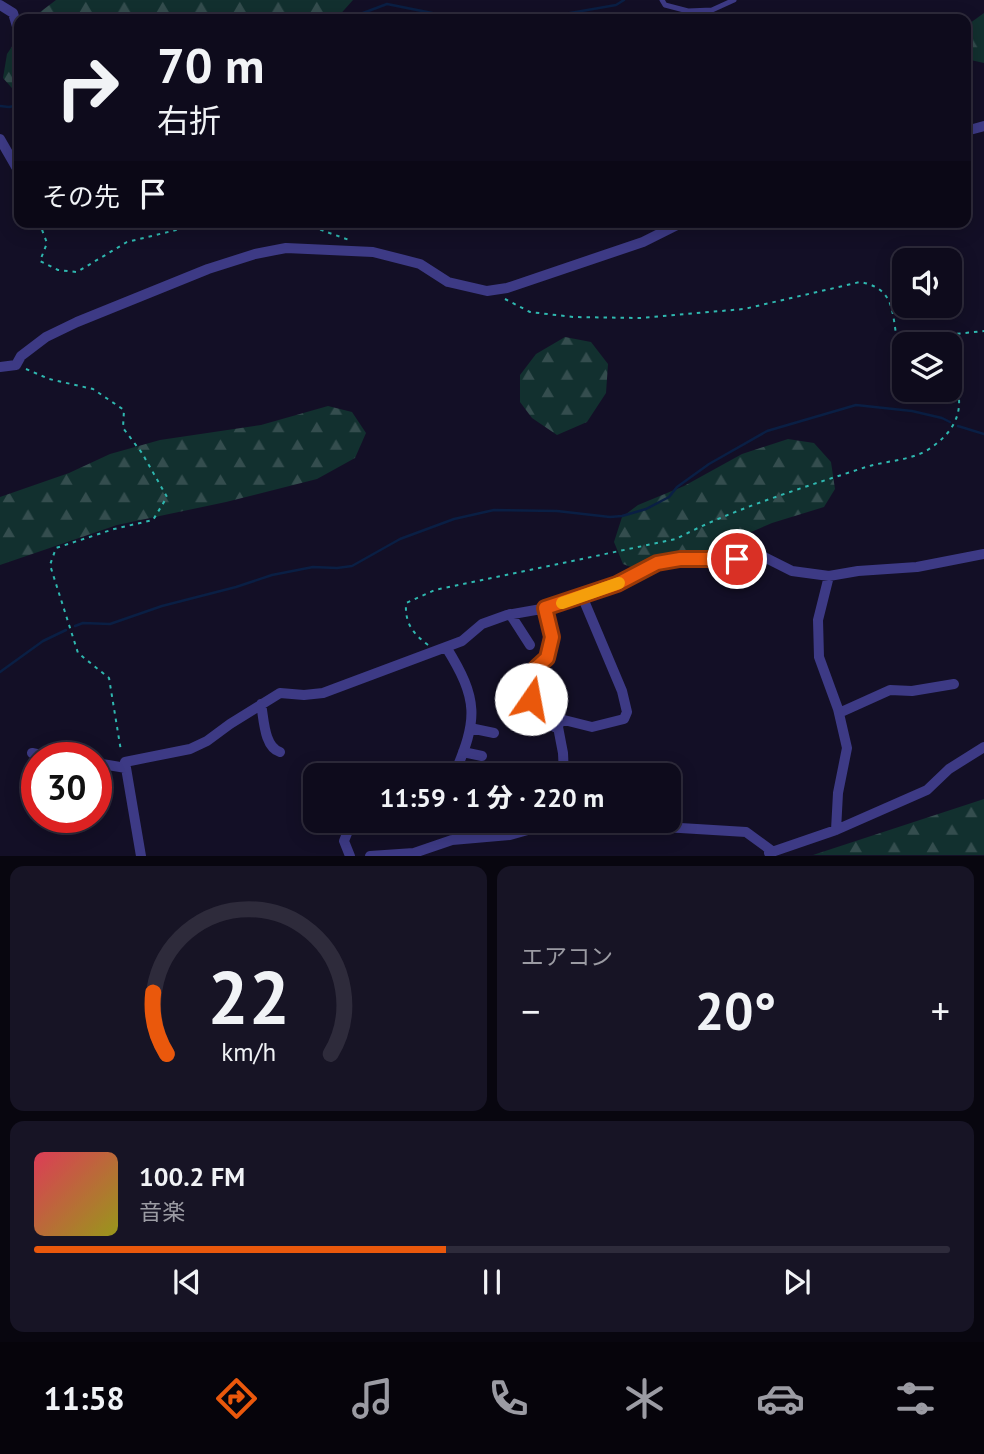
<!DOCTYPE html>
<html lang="ja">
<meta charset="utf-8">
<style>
:root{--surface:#0e0b1c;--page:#171425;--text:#f1f3f6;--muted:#9b9ba3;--line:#2e2b3b;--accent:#ea580c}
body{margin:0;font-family:"PT Sans","Noto Sans JP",sans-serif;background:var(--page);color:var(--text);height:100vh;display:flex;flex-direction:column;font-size:26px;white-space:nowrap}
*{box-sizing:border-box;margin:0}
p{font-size:23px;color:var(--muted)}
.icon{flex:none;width:38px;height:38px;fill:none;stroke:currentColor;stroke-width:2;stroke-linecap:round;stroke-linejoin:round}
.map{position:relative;height:856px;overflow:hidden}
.sheet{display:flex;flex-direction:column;gap:10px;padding:10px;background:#08060f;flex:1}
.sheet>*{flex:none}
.banner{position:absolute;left:14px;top:14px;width:957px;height:214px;border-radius:14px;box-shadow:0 4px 18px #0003,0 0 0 2px var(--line);background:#0e0b1c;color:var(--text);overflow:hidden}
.controls{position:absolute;left:892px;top:248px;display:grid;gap:14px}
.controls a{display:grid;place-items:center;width:70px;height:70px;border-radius:14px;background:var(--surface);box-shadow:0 4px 18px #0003,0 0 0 2px var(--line);font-size:35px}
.speed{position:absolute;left:21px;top:742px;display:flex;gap:14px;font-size:35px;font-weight:700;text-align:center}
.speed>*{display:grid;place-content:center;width:91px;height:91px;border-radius:50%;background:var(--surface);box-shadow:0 4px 18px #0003,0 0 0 2px var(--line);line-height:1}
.speed .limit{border:10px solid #d22;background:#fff;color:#111}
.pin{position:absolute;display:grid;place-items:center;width:60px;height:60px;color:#fff;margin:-30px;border:4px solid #fff;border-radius:50%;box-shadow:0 2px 7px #0007}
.me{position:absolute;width:77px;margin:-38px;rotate:12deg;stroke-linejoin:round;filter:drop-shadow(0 0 5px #0008)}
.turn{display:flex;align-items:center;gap:24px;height:147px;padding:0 28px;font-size:32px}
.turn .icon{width:91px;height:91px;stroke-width:2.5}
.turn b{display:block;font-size:49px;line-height:60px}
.then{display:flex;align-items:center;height:66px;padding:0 28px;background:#0003;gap:14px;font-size:26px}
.big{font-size:52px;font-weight:800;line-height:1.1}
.sheet .card{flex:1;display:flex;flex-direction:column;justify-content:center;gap:10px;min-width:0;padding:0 24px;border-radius:14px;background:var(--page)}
.sheet .dial{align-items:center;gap:0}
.dial svg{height:182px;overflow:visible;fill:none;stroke:var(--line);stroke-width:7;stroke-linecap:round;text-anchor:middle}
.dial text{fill:var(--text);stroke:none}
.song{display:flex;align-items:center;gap:21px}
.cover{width:84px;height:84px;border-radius:10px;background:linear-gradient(135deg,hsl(350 70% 55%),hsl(60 70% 35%))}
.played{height:7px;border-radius:4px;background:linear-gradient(90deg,var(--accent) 45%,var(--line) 45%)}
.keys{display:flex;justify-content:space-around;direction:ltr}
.heat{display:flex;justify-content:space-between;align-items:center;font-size:38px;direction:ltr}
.sheet .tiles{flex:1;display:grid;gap:10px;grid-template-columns:1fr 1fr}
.card:last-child{grid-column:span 2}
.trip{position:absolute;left:303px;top:763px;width:378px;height:70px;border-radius:14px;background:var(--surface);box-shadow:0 4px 18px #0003,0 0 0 2px var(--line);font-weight:800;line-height:70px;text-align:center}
.menu{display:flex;height:112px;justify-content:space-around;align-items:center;background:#06040b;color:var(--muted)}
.menu .icon{width:49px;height:49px}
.menu .on{color:var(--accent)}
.menu b{font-size:32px;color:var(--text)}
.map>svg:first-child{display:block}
.forest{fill:url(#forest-firs)}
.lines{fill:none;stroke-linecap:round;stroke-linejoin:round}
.stream{stroke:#0a1f44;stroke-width:2.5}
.path{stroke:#2fb8b0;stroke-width:2;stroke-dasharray:3.5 5;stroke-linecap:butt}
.lane{stroke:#3d3a85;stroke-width:5}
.street{stroke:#3d3a85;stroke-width:10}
.route-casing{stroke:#983908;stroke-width:18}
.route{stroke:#ea580c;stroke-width:12}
.slow{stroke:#f59e0b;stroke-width:12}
</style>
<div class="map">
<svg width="984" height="856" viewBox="0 0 984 856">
<defs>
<pattern id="forest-firs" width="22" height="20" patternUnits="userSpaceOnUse" patternTransform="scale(1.75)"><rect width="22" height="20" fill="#12302f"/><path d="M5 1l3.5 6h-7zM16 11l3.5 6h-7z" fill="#344d4e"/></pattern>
</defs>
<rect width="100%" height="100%" fill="#130f26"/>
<path class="forest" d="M56 0H353L336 19H31Z
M984 13V63L966 59V26Z
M19 36V96L3 78 7 54Z
M565 337 591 342 608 364 606 393 587 422 557 435 532 418 520 402V375L536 354Z
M328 406 352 412 366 433 355 458 317 479 226 502 117 525 0 565V497L69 473 110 454 160 440 261 425Z
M788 439 814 443 831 462 835 489 824 507 772 523 689 559 641 571 623 564 614 542 622 517 638 505 684 486 742 454Z
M984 799V855H813Z"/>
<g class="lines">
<path class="stream" d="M347 19 387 4 462 19
M536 19 616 5 624 0
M0 106 9 107 19 105
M958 426 984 434
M75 626 83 623 110 624 162 606 236 587 272 575 313 567 337 568 352 566 400 539 454 519 494 510 557 511 610 517 622 516 646 509 669 497 677 487 709 464 767 431 856 405 912 411 942 418 950 422
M0 672 43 641 66 630"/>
<path class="path" d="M39 222 47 243 40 261 58 270 77 272 127 242 209 222
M236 222 307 225 352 241
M505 299 530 312 573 317 640 318 744 309 860 282C906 290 886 330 905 359
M898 335 918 338 984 331
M26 369 49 379 93 389 124 410 123 428 142 453 167 497 153 520 114 529 56 548 50 565 78 653 109 678 121 751
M428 645C411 632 405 622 406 603L435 590 676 539C732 509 805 487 866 467 888 460 913 461 932 447 953 432 964 413 957 388L950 385"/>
<path class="lane" d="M662 0 665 5 688 11 712 10 734 0"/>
<path class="street" d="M0 5 13 13 19 33
M966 131 984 126
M0 139 19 172
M0 367 16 365 21 356 46 337 77 322 208 269 255 254 286 248 373 252 420 264 448 282 487 291 507 288 643 242 683 222
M829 576 818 620 819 657 838 709 847 748 838 793 836 830
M545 608 552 637 547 658 537 667 534 677 528 722 558 727 563 753 564 775
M510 614 530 645
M446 647C479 700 478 719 454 775
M261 704C264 719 264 747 280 752
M839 713 890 690 912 691 954 684
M554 727 564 720 592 727 624 719 627 712 622 691 582 596
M470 728 494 733
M463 752 482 756
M32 753 56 758
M96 763 126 768
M455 821 457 839
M769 853 836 830 927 790 949 769 984 747
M141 856 125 762 190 749 207 741 230 724 280 693 304 695 323 693 462 641 482 624 507 615 547 608 617 584 657 563 680 559 710 560 764 557 792 571 829 576 858 571 917 567 984 554
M350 856 344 841 352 821
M370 856 414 853 452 840 510 835 549 824 634 829 664 827 746 832 772 851"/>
</g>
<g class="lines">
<g class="route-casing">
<path id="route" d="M531 699 537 667 547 658 552 637 545 608 617 584 657 563 680 559H737"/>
</g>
<use href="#route" class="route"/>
<path class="slow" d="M562 603 619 583"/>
</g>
</svg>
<div class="controls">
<a><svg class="icon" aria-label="sound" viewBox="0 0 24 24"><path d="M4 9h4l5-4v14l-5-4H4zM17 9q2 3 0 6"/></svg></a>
<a><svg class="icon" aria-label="layers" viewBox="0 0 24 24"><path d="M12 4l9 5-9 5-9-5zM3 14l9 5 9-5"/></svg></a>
</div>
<div class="speed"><div class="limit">30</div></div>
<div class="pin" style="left:737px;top:559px;background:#d93025"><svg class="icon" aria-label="arrive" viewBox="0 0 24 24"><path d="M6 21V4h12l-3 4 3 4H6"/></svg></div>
<svg class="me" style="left:531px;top:699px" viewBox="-20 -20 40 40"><circle r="19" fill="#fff"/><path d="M0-13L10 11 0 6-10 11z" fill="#ea580c"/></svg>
<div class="trip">11:59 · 1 分 · 220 m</div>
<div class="banner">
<div class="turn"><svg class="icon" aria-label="right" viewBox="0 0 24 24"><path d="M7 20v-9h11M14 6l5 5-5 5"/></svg><div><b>70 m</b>右折</div></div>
<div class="then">その先<svg class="icon" aria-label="arrive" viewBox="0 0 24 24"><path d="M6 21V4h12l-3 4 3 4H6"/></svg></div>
</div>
</div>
<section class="sheet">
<div class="tiles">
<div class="card dial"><svg viewBox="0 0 100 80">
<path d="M14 69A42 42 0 1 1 86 69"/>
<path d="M14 69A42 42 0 0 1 8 42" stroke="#ea580c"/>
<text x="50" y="56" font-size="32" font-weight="700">22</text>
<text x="50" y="72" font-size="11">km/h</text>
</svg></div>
<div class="card"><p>エアコン</p>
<div class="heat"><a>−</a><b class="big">20°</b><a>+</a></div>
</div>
<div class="card">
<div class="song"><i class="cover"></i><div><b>100.2 FM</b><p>音楽</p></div></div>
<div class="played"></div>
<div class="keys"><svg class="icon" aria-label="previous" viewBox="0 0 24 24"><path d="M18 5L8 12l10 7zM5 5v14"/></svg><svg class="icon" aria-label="pause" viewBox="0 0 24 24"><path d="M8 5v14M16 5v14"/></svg><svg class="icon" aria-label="next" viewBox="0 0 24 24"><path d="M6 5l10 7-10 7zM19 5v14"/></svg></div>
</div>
</div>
</section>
<nav class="menu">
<b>11:58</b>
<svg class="icon on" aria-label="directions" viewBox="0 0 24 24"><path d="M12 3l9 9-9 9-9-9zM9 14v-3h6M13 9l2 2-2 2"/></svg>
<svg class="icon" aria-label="music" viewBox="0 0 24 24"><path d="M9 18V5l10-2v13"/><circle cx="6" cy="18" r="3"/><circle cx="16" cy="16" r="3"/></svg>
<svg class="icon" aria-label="phone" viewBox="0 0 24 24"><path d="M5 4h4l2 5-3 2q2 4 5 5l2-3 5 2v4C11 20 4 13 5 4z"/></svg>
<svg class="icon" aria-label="climate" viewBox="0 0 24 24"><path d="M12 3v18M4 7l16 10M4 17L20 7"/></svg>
<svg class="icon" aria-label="car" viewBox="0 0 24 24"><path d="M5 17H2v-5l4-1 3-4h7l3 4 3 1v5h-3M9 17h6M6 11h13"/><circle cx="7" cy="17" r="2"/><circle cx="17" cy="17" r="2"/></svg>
<svg class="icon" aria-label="filters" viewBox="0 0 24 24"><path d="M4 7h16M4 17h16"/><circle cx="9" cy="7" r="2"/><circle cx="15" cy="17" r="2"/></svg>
</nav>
